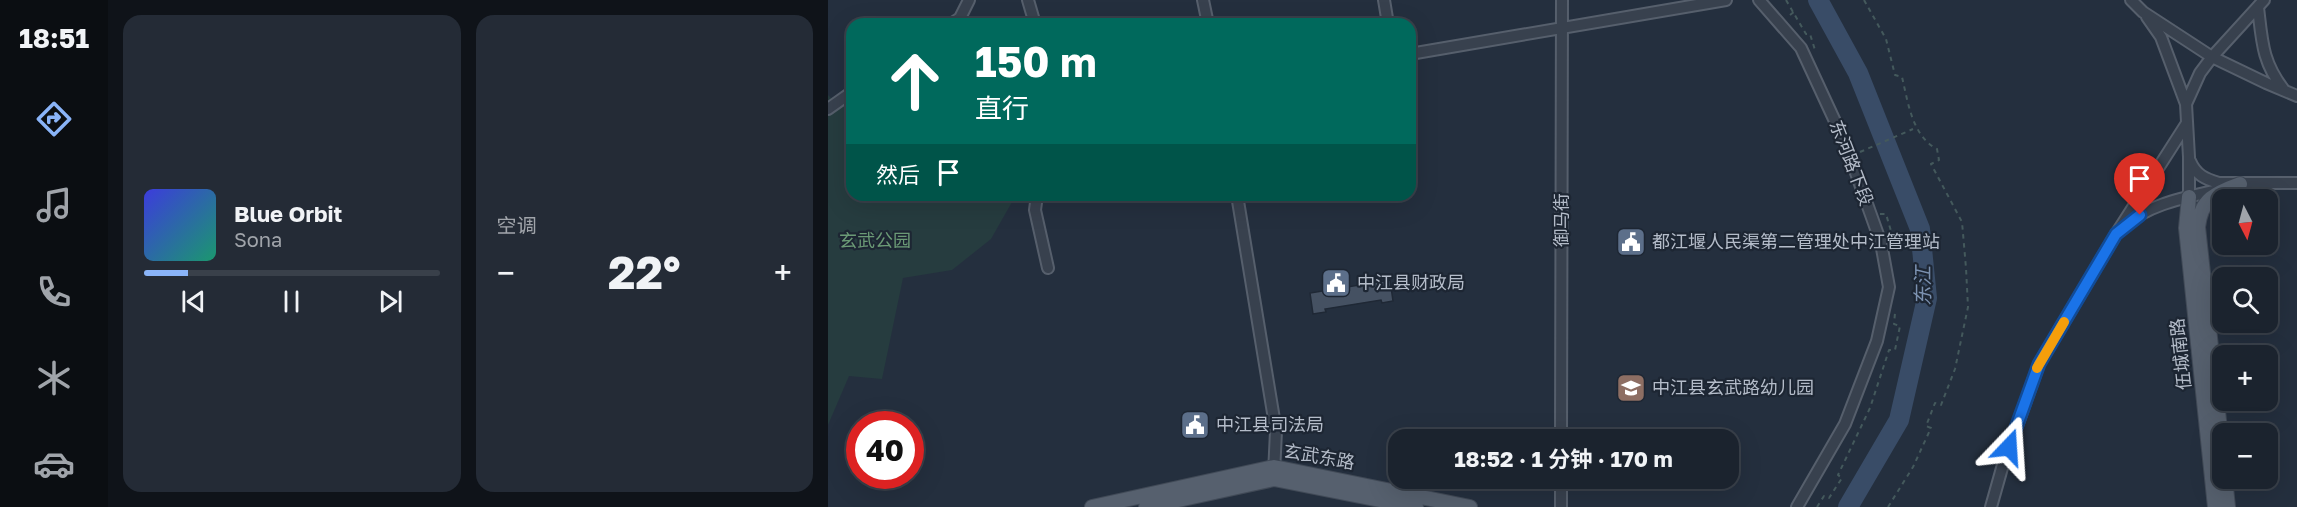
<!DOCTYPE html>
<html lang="zh">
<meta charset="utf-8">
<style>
:root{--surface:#1b232e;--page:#242b36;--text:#f1f3f6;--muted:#a0a4aa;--line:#39404a;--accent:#8ab4f8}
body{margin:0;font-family:"Golos Text","Noto Sans SC",sans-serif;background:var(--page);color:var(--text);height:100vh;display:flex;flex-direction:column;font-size:22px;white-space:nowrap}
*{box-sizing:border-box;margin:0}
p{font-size:20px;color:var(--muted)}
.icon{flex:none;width:33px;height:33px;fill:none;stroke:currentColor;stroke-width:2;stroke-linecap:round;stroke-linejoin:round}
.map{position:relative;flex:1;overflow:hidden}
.side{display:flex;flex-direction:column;gap:15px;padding:15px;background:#0f1319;width:720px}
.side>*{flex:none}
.guide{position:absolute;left:18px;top:18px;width:570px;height:183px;border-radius:18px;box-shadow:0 6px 24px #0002,0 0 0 2px var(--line);background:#00695c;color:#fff;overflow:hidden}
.needle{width:39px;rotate:174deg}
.fabs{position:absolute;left:1384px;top:189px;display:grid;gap:12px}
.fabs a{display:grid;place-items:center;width:66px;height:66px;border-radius:12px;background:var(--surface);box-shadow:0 6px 24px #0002,0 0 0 2px var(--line);font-size:30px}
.speed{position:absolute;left:18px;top:411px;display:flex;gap:12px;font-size:30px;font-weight:700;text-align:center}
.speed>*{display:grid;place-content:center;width:78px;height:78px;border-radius:50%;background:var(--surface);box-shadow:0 6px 24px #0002,0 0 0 2px var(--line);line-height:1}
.speed .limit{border:9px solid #d22;background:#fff;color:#111}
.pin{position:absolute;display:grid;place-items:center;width:51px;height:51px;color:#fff;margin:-62px -26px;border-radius:50% 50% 50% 0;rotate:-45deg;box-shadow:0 0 6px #0007}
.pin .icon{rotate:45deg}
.me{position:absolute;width:66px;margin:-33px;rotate:20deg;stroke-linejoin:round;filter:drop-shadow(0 0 4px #0008)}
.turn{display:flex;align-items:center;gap:21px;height:126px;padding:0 30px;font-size:27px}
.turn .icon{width:78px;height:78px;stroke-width:2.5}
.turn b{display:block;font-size:42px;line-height:51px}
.then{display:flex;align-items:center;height:57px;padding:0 30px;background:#0003;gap:12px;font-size:22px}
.big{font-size:45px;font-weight:700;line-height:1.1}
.side .tile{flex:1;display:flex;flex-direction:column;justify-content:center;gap:9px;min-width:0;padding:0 21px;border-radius:18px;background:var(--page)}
.song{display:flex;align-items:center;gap:18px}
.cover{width:72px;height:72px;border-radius:9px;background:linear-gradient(135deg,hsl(240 70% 55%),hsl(160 70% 35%))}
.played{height:6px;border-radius:3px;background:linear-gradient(90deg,var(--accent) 15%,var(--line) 15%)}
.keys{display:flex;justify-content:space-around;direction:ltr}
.heat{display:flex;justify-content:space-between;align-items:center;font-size:33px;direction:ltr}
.side .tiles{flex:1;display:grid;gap:15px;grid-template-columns:repeat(2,1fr)}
.trip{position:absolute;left:560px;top:429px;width:351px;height:60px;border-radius:18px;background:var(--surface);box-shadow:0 6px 24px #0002,0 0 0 2px var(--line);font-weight:700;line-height:60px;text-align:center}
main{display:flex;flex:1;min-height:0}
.menu{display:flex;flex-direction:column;width:108px;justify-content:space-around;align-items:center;background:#0b0e12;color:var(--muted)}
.menu .icon{width:42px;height:42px}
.menu .current{color:var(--accent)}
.menu b{font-size:27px;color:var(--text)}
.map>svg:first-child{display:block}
.green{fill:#263c3f}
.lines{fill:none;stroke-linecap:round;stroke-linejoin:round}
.river{stroke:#394c67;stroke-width:20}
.building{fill:#455162;stroke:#1f2835;stroke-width:1.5}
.minor-casing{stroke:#565f6c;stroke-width:14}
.major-casing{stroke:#414a57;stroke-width:16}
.path{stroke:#44595c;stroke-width:2;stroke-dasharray:4.5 4.5;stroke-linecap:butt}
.minor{stroke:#38414e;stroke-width:10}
.major{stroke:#56606e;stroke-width:14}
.route-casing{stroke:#114b97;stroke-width:15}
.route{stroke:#1a73e8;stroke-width:10}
.slow{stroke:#f59e0b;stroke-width:10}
.labels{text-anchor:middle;stroke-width:4.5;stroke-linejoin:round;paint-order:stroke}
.street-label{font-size:18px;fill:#b4bcc9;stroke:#1d2633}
.park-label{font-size:18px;fill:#6b9a76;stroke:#1d2633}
.poi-label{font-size:18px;fill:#b4bcc9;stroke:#1d2633;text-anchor:start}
.water-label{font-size:20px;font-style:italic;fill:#7c92b1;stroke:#1d2633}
</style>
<main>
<nav class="menu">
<b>18:51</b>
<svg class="icon current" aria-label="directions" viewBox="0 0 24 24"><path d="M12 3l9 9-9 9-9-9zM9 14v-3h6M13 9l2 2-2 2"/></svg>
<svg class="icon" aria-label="music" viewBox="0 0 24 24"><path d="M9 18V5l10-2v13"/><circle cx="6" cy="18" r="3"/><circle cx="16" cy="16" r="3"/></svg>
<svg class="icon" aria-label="phone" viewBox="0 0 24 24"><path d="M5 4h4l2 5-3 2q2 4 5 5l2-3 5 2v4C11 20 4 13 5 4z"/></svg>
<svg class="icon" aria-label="climate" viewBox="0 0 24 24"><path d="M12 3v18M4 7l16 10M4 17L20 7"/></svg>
<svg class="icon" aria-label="car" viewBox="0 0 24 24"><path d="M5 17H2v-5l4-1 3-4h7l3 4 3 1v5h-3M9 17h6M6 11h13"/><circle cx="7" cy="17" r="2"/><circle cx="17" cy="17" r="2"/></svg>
</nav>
<section class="side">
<div class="tiles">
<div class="tile">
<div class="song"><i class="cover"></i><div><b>Blue Orbit</b><p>Sona</p></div></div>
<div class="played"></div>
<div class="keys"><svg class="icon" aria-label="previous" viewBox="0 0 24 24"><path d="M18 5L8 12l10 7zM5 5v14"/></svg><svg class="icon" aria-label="pause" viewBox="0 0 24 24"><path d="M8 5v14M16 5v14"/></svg><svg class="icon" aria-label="next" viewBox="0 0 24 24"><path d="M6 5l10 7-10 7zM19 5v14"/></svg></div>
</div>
<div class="tile"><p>空调</p>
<div class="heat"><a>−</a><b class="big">22°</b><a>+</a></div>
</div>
</div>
</section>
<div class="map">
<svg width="1469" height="507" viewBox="0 0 1469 507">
<rect width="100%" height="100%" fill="#242f3e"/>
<path class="green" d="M24 84V195H188L163 239 124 270 75 278 54 379 21 376 0 425V95L4 99Z"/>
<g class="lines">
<path class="river" d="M990 0 1030 73 1092 229 1099 298 1071 420 1020 507"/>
</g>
<path class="building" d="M562 280 565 301 554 303 553 300 497 309 498 312 485 314 482 293Z"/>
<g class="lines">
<g class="minor-casing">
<path id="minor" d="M200 0 207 24
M375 0 380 24
M556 0 560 24
M931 0 973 48 1018 145 1053 243 1061 287 1049 341 1017 424 969 507
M1303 0 1315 12 1384 57 1436 0
M1430 7C1434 41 1434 62 1456 90
M1319 17 1333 37 1358 104
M123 24 132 18 141 0
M582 54 898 0
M0 109 24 92
M1362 161C1368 175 1377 179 1391 183H1469
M209 195 207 210 220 268
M409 195 448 431 446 473
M1361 197V157L1358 104 1372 73 1384 57 1438 83 1469 96
M1295 227C1321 203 1361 197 1394 189
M733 440 734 0
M733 507V478
M1163 507 1174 468 1211 364 1288 234 1359 123"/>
</g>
<g class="major-casing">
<path id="major" d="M1361 197 1358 228 1387 507
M1395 457 1370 227C1373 199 1387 193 1412 184
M1397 478 1400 507
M264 507 446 467 642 507
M318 507 446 479 588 507"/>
</g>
<path class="path" d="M958 0 978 34H982L987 50
M1036 0 1058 39 1067 75 1074 77C1080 102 1084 136 1109 149L1111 160 1103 164 1134 222 1138 268 1140 307 1127 369 1113 405 1107 403 1098 426 1103 428 1085 467 1060 507
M962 15 967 11
M1032 152 1085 129
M1052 214H1058L1065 238 1063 239
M989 507 996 496 1001 498 1014 478 1010 475 1042 408 1061 350H1067L1072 326 1066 324 1067 313"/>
<use href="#minor" class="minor"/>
<use href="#major" class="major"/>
</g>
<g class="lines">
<g class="route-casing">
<path id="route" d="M1181 447 1211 364 1288 234 1312 215"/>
</g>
<use href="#route" class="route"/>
<path class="slow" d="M1209 368 1236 322"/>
</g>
<defs>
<g id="civic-square" transform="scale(1.5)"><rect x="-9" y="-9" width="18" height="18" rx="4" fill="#5c6f8a" stroke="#1d2633"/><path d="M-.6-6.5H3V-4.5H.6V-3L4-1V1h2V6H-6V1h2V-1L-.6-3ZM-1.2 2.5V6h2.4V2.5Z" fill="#fff"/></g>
<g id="school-square" transform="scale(1.5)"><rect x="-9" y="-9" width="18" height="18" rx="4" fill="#8d6e63" stroke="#1d2633"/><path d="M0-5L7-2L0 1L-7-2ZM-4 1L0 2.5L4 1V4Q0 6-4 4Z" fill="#fff"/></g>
</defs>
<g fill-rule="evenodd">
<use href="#civic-square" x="803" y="242"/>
<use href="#civic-square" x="508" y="283"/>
<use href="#school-square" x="803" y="388"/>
<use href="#civic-square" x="367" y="425"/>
</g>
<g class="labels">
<g class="street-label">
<text transform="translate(1023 163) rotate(69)" y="6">东河路下段</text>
<text transform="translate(734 220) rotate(-90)" y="6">御马街</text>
<text transform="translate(1353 354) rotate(-96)" y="6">伍城南路</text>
<text transform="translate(491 457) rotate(10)" y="6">玄武东路</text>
</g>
<g class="park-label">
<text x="47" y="247">玄武公园</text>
</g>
<g class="poi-label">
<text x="824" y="248">都江堰人民渠第二管理处中江管理站</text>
<text x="529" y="289">中江县财政局</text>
<text x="824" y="394">中江县玄武路幼儿园</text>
<text x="388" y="431">中江县司法局</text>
</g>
<g class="water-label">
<text transform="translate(1095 286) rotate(-90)" y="7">东江</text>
</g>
</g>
</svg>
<div class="fabs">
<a><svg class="needle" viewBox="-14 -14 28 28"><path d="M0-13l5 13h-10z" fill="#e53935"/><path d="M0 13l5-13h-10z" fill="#a0a4aa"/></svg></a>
<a><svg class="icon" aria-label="search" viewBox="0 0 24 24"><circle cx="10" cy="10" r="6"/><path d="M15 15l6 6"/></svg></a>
<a>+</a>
<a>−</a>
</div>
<div class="speed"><div class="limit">40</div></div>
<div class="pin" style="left:1312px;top:215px;background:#d93025"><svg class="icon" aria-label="arrive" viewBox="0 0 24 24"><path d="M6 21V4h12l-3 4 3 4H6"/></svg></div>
<svg class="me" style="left:1181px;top:447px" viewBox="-20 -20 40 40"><path d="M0-17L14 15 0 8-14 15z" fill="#1a73e8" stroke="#fff" stroke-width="4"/></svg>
<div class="trip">18:52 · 1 分钟 · 170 m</div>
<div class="guide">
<div class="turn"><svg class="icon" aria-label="ahead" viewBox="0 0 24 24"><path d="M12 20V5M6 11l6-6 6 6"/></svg><div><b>150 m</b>直行</div></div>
<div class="then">然后<svg class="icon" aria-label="arrive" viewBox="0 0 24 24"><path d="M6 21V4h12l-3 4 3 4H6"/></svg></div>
</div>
</div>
</main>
